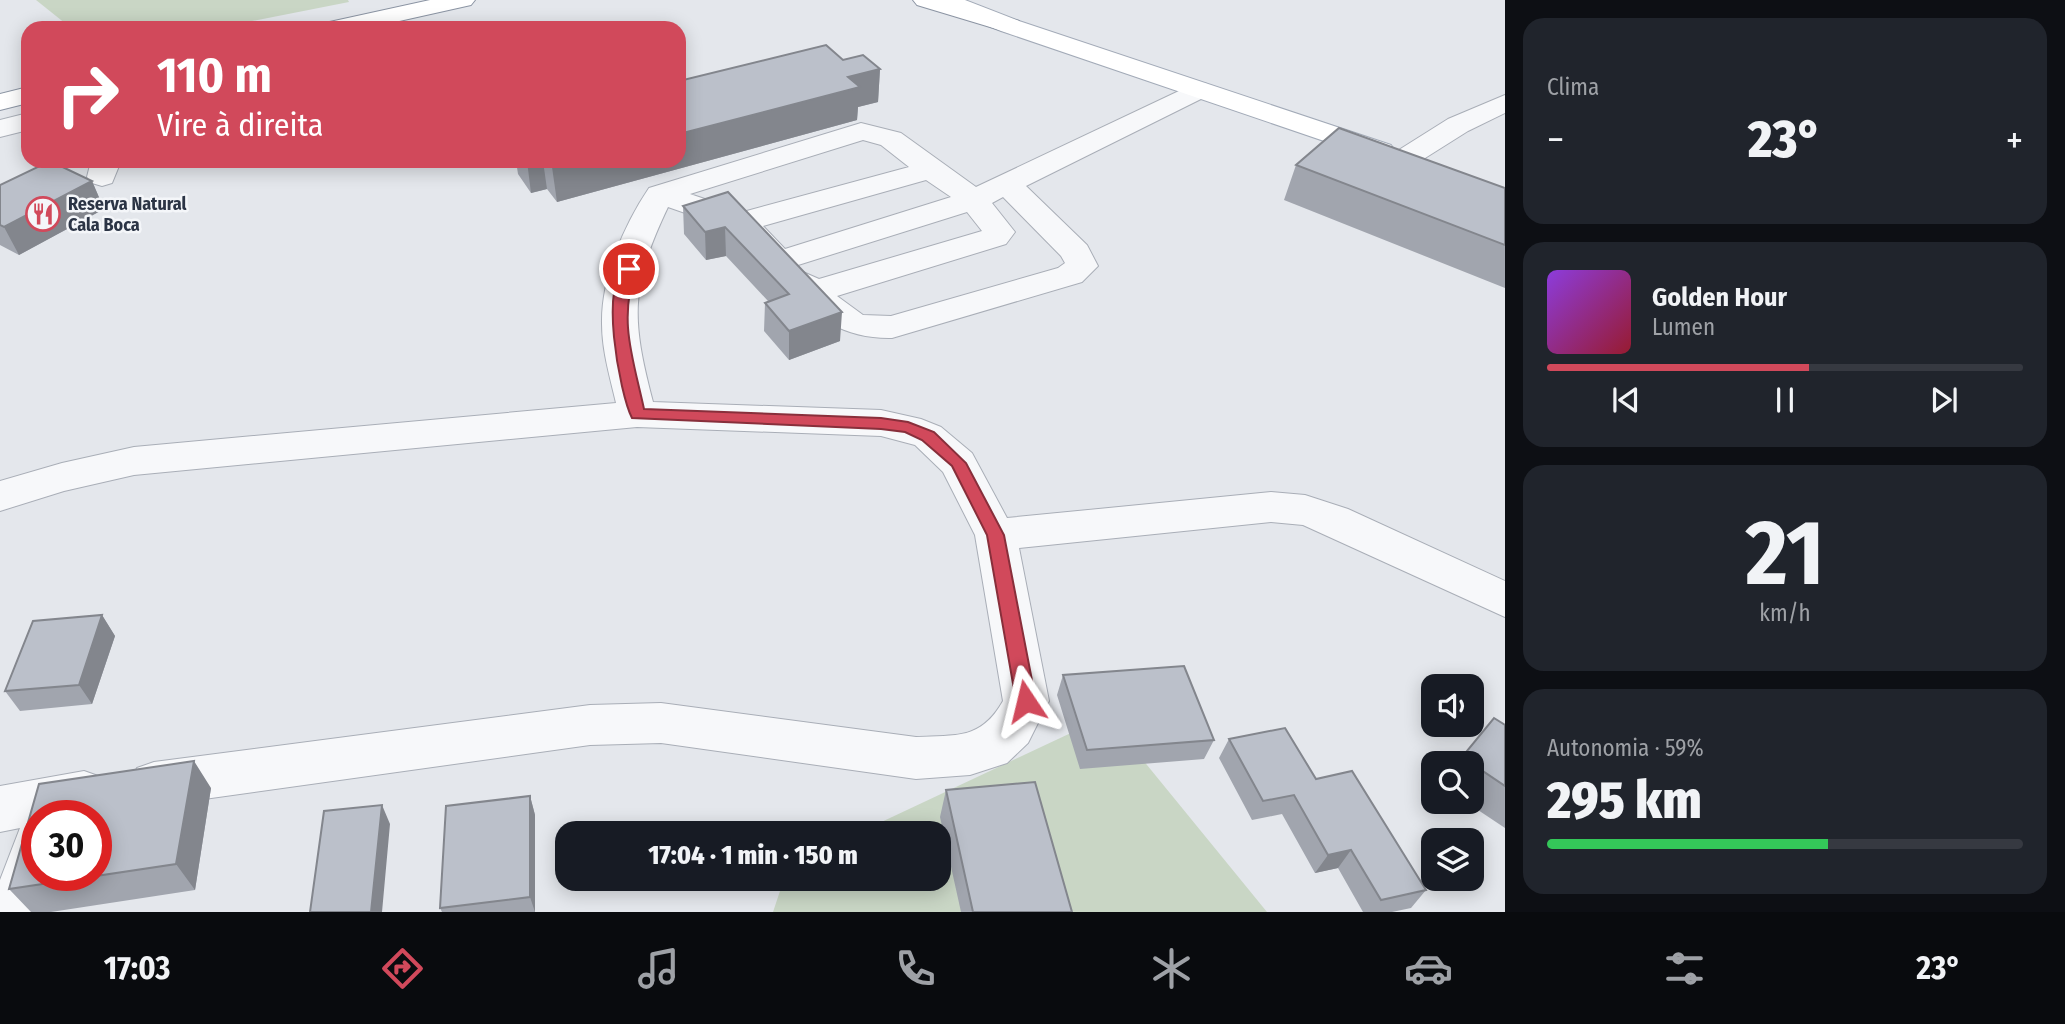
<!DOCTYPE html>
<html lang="pt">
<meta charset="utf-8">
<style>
:root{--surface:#171b24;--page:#20242c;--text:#f1f3f6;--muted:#9ea1a6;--line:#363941;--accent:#d1495b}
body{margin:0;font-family:"Fira Sans Condensed",sans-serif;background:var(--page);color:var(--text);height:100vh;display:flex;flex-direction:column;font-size:26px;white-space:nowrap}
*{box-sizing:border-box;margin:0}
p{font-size:23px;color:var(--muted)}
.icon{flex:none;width:38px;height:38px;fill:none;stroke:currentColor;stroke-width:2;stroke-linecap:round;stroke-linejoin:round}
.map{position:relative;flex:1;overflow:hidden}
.panel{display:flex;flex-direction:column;gap:18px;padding:18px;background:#0d0f14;width:560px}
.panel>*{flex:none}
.top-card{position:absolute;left:21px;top:21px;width:665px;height:147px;border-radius:21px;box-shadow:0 4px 18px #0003;background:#d1495b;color:#fff;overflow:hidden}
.tools{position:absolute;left:1421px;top:674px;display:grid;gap:14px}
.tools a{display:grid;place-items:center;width:63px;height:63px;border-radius:14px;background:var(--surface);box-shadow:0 4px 18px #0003;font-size:35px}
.speed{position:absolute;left:21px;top:800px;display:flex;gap:14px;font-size:35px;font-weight:700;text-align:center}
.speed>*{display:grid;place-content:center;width:91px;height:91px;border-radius:50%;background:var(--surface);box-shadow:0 4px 18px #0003;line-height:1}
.speed .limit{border:10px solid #d22;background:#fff;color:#111}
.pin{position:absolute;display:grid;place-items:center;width:60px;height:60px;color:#fff;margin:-30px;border:4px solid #fff;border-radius:50%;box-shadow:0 2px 7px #0007}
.me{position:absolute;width:77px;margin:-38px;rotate:350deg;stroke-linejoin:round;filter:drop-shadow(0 0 5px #0008)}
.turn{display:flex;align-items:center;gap:24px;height:147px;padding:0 21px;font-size:32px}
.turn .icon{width:91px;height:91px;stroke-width:2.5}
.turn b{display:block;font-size:49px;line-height:60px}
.big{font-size:52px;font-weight:800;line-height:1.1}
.panel .card{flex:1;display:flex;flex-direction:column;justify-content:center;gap:10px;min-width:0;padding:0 24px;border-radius:21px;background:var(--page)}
.panel .dial{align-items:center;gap:0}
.dial b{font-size:91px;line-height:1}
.song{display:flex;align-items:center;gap:21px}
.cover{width:84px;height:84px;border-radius:10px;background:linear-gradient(135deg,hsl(270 70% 55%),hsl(350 70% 35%))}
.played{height:7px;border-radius:4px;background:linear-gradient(90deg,var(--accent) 55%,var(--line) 55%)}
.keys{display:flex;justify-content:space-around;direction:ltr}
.heat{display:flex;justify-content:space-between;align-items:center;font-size:38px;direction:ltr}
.charge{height:10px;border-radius:5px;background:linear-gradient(90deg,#34c759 59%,var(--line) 0)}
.trip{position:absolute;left:555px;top:821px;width:396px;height:70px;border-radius:21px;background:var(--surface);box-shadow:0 4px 18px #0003;font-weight:800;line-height:70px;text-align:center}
.menu{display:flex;height:112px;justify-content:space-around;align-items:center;background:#090b0e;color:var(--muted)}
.menu .icon{width:49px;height:49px}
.menu .on{color:var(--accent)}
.menu b{font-size:32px;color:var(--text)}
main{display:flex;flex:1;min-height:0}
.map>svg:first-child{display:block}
.green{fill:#c9d6c5}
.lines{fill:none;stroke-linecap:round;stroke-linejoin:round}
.minor-casing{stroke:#a9aeb7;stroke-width:2}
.major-casing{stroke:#a3abb8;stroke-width:2}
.highway-casing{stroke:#8b94a3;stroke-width:2}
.minor{fill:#f7f8fa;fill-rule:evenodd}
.major{fill:#fff;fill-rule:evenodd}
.highway{fill:#fff;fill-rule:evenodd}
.wall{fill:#a1a5ae}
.shaded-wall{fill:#83868d}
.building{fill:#bbc0ca;stroke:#83868d;stroke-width:2;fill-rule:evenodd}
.route{fill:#d1495b;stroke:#882f3b;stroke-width:2}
.labels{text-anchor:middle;stroke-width:5;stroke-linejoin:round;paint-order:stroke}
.far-poi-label{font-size:18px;font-weight:bold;fill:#2b3445;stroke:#f4f6f9;text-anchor:start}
</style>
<main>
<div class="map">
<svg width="1505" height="912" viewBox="0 0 1505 912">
<rect width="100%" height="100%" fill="#e4e7ec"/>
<path class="green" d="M36 0H348L349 2 217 28H71Z
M1107 716 1267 912H773L784 879 938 878V833H858Z"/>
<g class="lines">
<g class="minor-casing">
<path id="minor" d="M1198 82 1207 84 1211 90 1207 96 1026 186 1087 245 1098 266 1082 282 892 338C847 339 812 319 787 282L791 275 803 272 819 279 982 231 967 212 779 271 768 268 731 229 668 207C630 287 631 318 653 402L881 410 921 419 941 427 972 453 1007 518 1271 492 1305 495 1348 509 1505 581V617L1303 525 1271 522 1019 548 1049 701 1028 743 1007 763 970 775 916 779 661 743 590 745 154 806 137 800 130 784 137 768 154 762 590 705 661 703 916 737C956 735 981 740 1003 701L975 535 943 472 915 445 881 436 637 427 134 475 64 491 0 511V481L62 463 134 447 616 403C610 377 602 351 602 324 601 278 624 225 649 188L861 123 901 133 976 187ZM863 140 881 145 909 167 743 212 690 194ZM926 180 951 197 785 249 763 226ZM1003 197 1061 256 1065 263 1058 268 891 316 863 315 837 296 1006 244 1015 232 992 203Z
M1505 95V113L1468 131 1414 165 1404 168 1394 165 1389 159 1394 153 1448 119Z
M28 113V130L0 137V120Z
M91 161H121L112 183 102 186 92 183 87 177Z
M84 771 101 777 109 793 101 809 83 816H37V875H54L43 912H0V880L20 828 0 832V786Z"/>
</g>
<g class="major-casing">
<path id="major" d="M931 0H965L1019 21 1391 145 1395 151 1391 157 1381 160 1371 157 1001 31 935 5Z"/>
</g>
<g class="highway-casing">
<path id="highway" d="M430 0H475L471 5 368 28H322L325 23Z
M913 0H950L1019 21 1022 26 1019 31 1010 33 917 5Z
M28 87V103L0 110V94Z"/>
</g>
<use href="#minor" class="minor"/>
<use href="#major" class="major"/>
<use href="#highway" class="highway"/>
</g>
<path class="wall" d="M843 60 880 69 878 102 858 107 857 120 557 202 547 189 531 193 518 174 516 161H679Z
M1296 165 1505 188V288L1284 200Z
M92 181 104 209 19 255 0 245V185Z
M728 192 840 341 789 360 764 331 765 303 768 301 726 256 706 260 684 234 683 206Z
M102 615 115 636 92 704 20 711 5 691Z
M1063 675 1214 740 1204 759 1080 769 1057 695Z
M1494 718 1505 725V828L1466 802H1472V763H1458Z
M1229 739 1316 779 1426 890 1411 908 1392 912H1363L1338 868 1315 873 1282 814 1252 820 1219 758Z
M211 788 195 890 51 912H31L9 889Z
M946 790 1072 912H961L940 817Z
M530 796 535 815V912H442L440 908Z"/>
<path class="shaded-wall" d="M880 69 878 102 858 107 857 120 557 202 552 167 577 161H679V134L848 77Z
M527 161H543L547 189 531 193Z
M92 181 104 209 19 255 4 227Z
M725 227 726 256 706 260 705 232Z
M842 312 840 341 789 360V331Z
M102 615 115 636 92 704 79 685Z
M194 761 211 788 195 890 176 864Z
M530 796 535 815V912L530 897Z
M382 805 390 824 382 912H371Z
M1351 850 1338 868 1315 873 1328 855Z"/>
<path class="building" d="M826 45 843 60 863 55 880 69 848 77 860 87 679 134V81Z
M1339 128 1505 188V245L1296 165Z
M50 161 92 181 4 227 0 225V185Z
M547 161H577L552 167Z
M728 192 842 312 789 331 765 303 789 294 725 227 705 232 683 206Z
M102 615 79 685 5 691 33 621Z
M1184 666 1214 740 1087 750 1063 675Z
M1494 718 1505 725V786L1462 757Z
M1285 728 1316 779 1352 771 1426 890 1381 900 1351 850 1328 855 1294 795 1263 801 1229 739Z
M194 761 176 864 9 889 39 784ZM37 816H96V875H37Z
M1035 782 1072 912H973L946 790Z
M530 796V897L440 908 446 806Z
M382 805 371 912H310L324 811Z"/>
<path class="route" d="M629 265 636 269C618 320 633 358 644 409L881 418 908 422 934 432 966 463 1004 535 1036 701 1033 706 1026 709 1019 706 1016 701 987 535 952 466 922 440 905 432 881 429 632 418C620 395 597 276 629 265Z"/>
<defs>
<g id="restaurant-ring" transform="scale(1.75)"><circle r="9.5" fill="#f4f6f9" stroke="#d1495b" stroke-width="1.5"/><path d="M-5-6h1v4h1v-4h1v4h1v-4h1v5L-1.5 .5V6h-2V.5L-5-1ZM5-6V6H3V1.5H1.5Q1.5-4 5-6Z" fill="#d1495b"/></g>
</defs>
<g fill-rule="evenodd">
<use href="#restaurant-ring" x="43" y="214"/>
</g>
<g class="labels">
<g class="far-poi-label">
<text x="68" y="210">Reserva Natural<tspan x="68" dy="21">Cala Boca</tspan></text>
</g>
</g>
</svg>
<div class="tools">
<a><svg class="icon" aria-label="sound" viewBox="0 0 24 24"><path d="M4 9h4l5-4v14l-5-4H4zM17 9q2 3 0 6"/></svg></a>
<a><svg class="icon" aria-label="search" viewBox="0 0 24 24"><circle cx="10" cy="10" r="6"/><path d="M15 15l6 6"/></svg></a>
<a><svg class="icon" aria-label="layers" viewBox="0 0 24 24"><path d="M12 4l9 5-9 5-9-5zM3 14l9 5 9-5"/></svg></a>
</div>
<div class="speed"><div class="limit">30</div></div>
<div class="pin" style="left:629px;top:269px;background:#d93025"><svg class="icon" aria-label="arrive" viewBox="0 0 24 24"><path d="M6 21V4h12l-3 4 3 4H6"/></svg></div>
<svg class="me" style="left:1026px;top:701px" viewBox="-20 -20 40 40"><path d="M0-17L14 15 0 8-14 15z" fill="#d1495b" stroke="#fff" stroke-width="4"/></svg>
<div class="trip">17:04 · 1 min · 150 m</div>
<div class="top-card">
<div class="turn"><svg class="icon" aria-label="right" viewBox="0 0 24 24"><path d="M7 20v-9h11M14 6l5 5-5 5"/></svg><div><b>110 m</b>Vire à direita</div></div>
</div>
</div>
<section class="panel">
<div class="card"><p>Clima</p>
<div class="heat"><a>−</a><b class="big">23°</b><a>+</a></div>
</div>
<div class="card">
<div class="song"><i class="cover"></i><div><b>Golden Hour</b><p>Lumen</p></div></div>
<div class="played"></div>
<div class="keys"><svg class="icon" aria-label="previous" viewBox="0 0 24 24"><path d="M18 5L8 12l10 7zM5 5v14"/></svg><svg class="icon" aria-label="pause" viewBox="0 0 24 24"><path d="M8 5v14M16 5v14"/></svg><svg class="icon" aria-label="next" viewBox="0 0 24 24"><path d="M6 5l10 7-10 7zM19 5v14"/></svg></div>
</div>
<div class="card dial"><b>21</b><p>km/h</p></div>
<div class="card"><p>Autonomia · 59%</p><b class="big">295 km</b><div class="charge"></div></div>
</section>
</main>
<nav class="menu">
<b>17:03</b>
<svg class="icon on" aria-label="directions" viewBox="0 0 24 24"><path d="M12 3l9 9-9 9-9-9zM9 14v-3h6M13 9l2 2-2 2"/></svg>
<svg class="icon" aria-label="music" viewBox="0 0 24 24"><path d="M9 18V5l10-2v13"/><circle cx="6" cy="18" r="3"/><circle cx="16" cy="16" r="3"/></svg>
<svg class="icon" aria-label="phone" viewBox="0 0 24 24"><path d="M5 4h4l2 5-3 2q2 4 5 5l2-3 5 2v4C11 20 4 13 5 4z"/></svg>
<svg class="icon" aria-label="climate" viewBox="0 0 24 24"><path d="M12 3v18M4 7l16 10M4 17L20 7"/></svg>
<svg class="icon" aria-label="car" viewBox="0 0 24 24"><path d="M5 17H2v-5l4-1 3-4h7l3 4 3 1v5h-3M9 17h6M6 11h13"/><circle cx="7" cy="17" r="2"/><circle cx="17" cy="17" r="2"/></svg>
<svg class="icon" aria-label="filters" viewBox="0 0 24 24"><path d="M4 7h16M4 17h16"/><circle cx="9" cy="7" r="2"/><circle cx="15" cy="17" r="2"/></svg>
<b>23°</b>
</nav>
